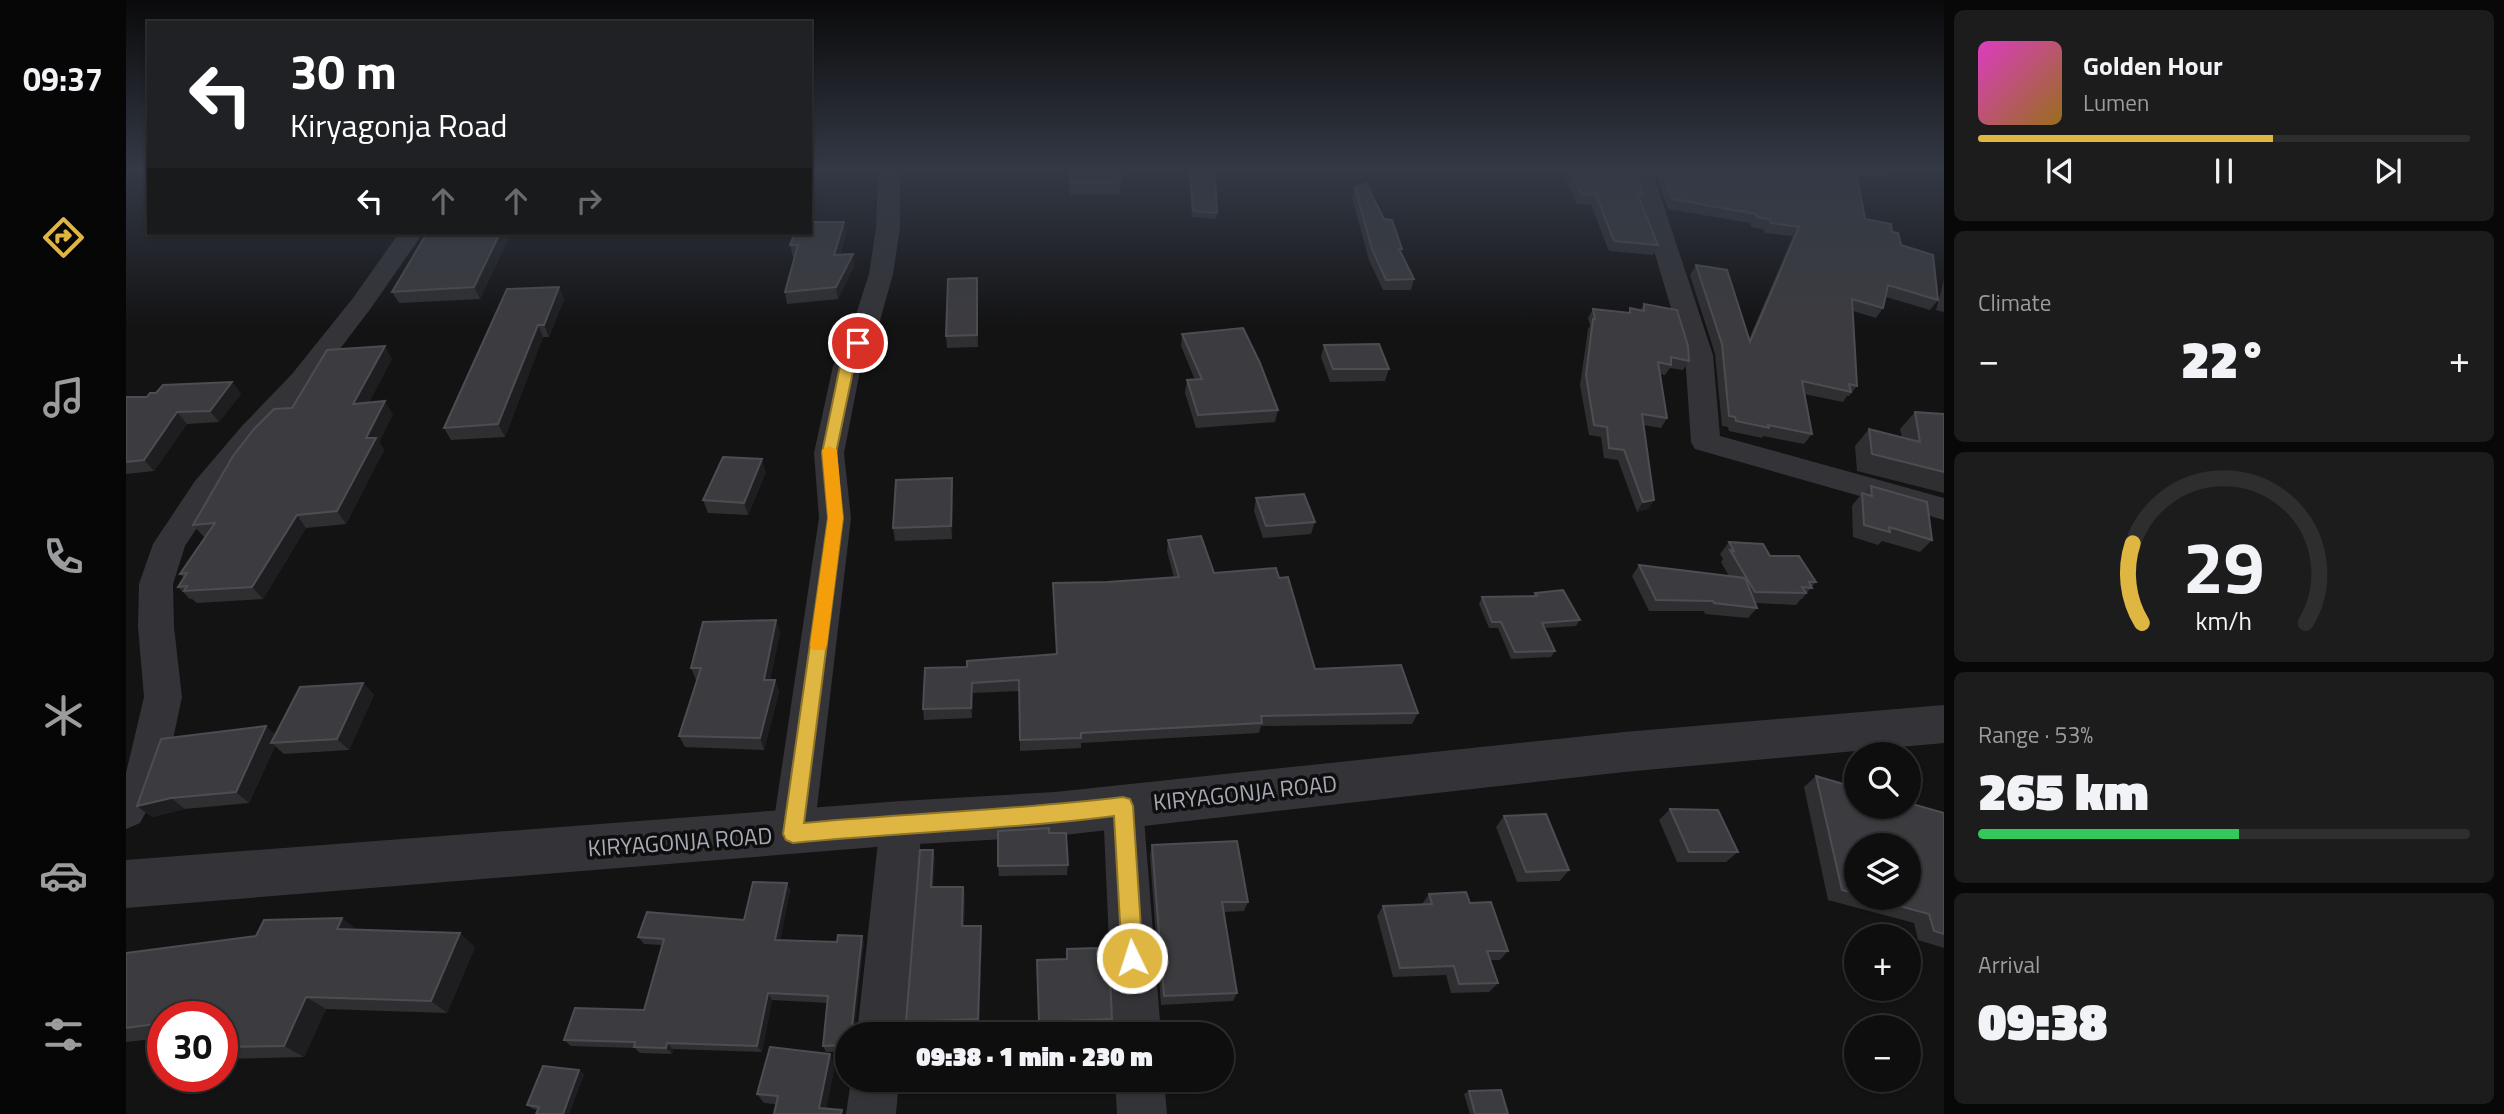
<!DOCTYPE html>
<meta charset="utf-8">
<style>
:root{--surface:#0e0e0f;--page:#1c1c1d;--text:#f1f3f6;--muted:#9b9c9e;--line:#2e2e2f;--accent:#deb641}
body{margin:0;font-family:"Titillium Web",sans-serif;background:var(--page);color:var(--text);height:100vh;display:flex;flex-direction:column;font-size:26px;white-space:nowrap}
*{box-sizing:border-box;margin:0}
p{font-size:23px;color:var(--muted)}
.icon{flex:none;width:38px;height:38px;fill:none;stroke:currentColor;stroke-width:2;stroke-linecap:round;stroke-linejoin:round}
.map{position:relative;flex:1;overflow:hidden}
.panel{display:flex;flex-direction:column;gap:10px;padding:10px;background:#080808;width:560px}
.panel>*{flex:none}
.banner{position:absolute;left:21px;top:21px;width:665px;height:214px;border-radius:0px;box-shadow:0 2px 5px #0004,0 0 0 2px var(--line);background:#202124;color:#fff;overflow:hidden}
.tools{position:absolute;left:1718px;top:742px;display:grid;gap:14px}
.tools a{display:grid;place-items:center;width:77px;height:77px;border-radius:50%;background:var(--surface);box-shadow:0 2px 5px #0004,0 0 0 2px var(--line);font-size:35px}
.speed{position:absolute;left:21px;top:1001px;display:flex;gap:14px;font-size:35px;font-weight:700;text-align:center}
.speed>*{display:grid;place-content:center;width:91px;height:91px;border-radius:50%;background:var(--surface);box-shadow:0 2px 5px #0004,0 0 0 2px var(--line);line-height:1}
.speed .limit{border:10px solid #d22;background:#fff;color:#111}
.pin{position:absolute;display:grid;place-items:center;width:60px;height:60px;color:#fff;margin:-30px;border:4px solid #fff;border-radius:50%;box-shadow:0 2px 7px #0007}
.me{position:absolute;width:77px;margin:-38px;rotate:356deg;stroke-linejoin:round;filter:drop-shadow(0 0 5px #0008)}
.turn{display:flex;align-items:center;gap:24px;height:147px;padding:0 28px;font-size:32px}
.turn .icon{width:91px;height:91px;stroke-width:2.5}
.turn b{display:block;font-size:49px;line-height:60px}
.lanes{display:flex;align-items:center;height:66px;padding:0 28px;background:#0003;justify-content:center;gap:35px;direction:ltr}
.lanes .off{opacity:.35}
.big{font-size:52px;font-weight:800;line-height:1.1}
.panel .tile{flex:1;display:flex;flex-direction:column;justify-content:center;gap:10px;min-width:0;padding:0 24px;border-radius:10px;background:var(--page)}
.panel .dial{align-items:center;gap:0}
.dial svg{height:182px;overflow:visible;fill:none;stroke:var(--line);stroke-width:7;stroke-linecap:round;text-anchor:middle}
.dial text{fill:var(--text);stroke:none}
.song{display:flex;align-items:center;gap:21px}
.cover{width:84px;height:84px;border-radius:10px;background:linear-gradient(135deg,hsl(310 70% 55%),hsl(40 70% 35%))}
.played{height:7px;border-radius:4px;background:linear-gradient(90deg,var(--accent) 60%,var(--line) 60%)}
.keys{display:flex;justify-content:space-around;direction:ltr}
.heat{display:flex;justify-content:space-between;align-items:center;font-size:38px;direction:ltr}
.charge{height:10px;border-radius:5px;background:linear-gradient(90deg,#34c759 53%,var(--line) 0)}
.trip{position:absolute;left:709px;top:1022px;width:399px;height:70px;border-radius:35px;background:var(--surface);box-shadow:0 2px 5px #0004,0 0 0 2px var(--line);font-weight:800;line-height:70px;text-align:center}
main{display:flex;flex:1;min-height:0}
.tab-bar{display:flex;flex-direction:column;width:126px;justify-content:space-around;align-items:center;background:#060606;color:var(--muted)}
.tab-bar .icon{width:49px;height:49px}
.tab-bar .on{color:var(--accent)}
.tab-bar b{font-size:32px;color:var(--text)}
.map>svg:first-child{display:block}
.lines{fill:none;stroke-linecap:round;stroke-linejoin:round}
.minor{fill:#343438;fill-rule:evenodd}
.tertiary{fill:#343438;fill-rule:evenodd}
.wall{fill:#2f2f32;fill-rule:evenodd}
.shaded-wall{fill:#1e1e20}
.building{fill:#3c3c40;stroke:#4c4d52;stroke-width:2}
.route{fill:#deb641;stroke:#90762a;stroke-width:2}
.slow{fill:#f59e0b}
.labels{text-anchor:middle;stroke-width:7;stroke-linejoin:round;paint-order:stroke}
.near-street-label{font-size:23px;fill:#a6a9b3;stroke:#0e0e0f}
</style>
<main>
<nav class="tab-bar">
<b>09:37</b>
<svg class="icon on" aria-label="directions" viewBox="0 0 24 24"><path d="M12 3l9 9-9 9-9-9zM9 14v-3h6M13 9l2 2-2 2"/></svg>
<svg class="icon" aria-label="music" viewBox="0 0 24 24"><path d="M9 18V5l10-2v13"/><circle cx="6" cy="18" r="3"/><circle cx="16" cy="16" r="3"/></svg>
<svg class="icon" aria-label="phone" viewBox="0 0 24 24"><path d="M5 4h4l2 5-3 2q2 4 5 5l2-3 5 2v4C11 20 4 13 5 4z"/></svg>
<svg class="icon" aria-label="climate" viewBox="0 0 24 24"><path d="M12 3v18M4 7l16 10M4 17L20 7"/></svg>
<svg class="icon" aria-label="car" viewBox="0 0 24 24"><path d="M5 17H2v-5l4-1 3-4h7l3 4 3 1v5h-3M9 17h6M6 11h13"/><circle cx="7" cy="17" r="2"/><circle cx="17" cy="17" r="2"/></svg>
<svg class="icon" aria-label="filters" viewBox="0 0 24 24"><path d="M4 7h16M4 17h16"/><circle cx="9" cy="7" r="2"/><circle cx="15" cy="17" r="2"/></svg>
</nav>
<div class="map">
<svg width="1818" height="1114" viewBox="0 0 1818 1114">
<rect width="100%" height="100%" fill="#131314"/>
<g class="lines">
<path class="minor" d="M752 170H774V228L767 274 753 324 735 366 718 453 725 518 688 833 682 847 667 852 652 847 646 833 693 518 688 453 707 366 727 324 743 274 750 228Z
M1504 170H1526L1587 355 1594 436 1818 498V520L1569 449 1565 442 1559 355Z
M273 233H297L245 308 186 386 136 440 91 497 59 546 47 584 48 627 56 697 39 777 14 823 0 829V773L18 697 12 627 13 584 27 544 69 481 116 426 166 374 227 298Z
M997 787 1011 793 1017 806 1035 1034H987L977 806 983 793Z
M775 804 790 810 796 823 779 1034H731L754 823 760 810Z
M725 1080H773L770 1114H720Z
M989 1080H1038L1041 1114H991Z"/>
<path class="tertiary" d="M1818 705V743L1498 772 929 836 775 845 0 908V860L775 801 929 792 1498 732Z"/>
</g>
<path class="wall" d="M944 170H999V177H994V195H944Z
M1063 170H1089L1091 213 1090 219 1066 217Z
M1436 170H1509L1516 194 1513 200 1532 245 1527 255 1483 251 1465 205 1451 204Z
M1528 170H1765L1760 177 1731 175 1739 219 1766 232 1812 300 1804 310 1760 297 1757 308 1750 318 1727 311 1731 386 1723 396H1721L1717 402 1678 394 1686 434 1678 444 1637 436 1636 438 1603 431 1602 427 1596 426 1589 354 1564 275 1570 265 1623 339 1667 236 1639 233 1637 229 1625 227 1624 223 1542 209Z
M1229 188 1258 219 1276 249 1275 252 1288 279 1285 290H1257L1243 260 1226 198Z
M718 222 720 234 714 255 728 266 712 299 661 304 659 292 669 257H667L664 245Z
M301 233H385L354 299 273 303 266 292Z
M1818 280V312L1810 310Z
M433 287 438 299 423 337H417L379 437 325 440 318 428Z
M851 290 852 347 821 348 820 336Z
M1518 304 1563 361 1557 370 1544 368 1539 375 1534 374 1541 418 1535 428 1517 425 1528 500 1522 509 1511 512 1492 460 1478 458 1475 437 1463 435 1454 385 1462 329 1464 326 1462 318 1467 309 1502 313 1504 308 1514 310Z
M1056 334 1152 410 1149 422 1070 428 1059 393 1061 380H1069L1055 346Z
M1198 345 1263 369 1259 381 1204 382 1195 357Z
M266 359 243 402 267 414 253 442 258 450 220 524 180 528 137 599 71 603 66 599H64L52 587 58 578 54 574 79 537H78L67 525 166 408Z
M106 382 115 394 93 422 61 424 28 471 0 474V397H21Z
M1789 412 1818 414V493L1731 471 1729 446 1743 429 1776 437 1774 429Z
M640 472 622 515 582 513 577 500Z
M826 478 827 491 826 539 769 541 767 528Z
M1745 486 1806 540 1794 552 1756 541 1752 545 1727 537 1726 506 1736 493 1738 494Z
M1130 498 1189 522 1185 534 1137 538 1128 511Z
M1042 540 1088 573 1153 578 1189 669 1292 713 1286 724 1135 726 1133 733 955 743V748L894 751 893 691 847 693 846 718 798 720 797 709 841 667 931 654 927 583 981 582 1048 578 1041 551Z
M1603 542 1644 556 1690 582 1676 599H1675L1670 605 1629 603 1631 608 1622 618 1579 614 1578 611H1523L1506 576 1513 565 1603 576 1595 562 1597 559 1594 554Z
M1409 593 1454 620 1450 626 1419 628 1429 651 1425 657 1385 659 1372 628H1363L1353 604 1356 597 1407 596Z
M650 620 654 632 644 680H649L653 692 638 750 559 747 553 736 571 680H570L565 668Z
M237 683 248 695 223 750 158 754 149 746 123 803 59 809 26 817 11 806 149 735Z
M1690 776 1818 813V948L1792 940 1788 923 1702 900 1678 787ZM1731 845 1783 898H1731Z
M1544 809 1612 852 1600 862H1551L1533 820Z
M1378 816 1443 870 1434 881 1391 882 1370 827Z
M923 833 942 865 941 875 873 876 872 866Z
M1026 845 1122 902 1118 911 1098 912 1111 993 1107 1001 1035 1005 1024 856Z
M807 850 809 859 807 887H837L839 896 838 926H855L856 935 853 1027 782 1030 780 1022Z
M661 883 664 890 654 940 711 942 736 936 738 943 721 1034V1051L700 1052 697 1046 702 1003 646 1000 636 1052 547 1049 546 1054 514 1053 509 1048 445 1046 438 1040 518 1010 536 945 518 944 512 937 618 920Z
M1303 894 1344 903 1382 951 1374 960H1364L1372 983 1363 992 1325 993 1320 975 1267 977 1251 916 1257 906 1296 904Z
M232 930 349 947 321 1013 200 1009 178 1057 96 1059V1017H37V1038L0 1042V953Z
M941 949 971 954 986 1019 984 1028 913 1030 911 960 940 959Z
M709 1064 700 1109 638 1103 631 1094Z
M458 1074 443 1114H410L412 1110 407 1109 401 1105Z
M1343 1091 1382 1114H1344L1338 1094Z"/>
<path class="shaded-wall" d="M718 222 720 234 710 267 708 255Z
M374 233H385L354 299 348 287Z
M727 254 728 266 712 299 710 287Z
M433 287 438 299 423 337 418 325Z
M412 325 417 337 379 437 372 424Z
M259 346 266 359 236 416 227 404Z
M106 382 115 394 93 422 84 411Z
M259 401 267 414 253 442 258 450 220 524 211 511 240 438Z
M51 412 61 424 28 471 18 460Z
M636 459 640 472 622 515 618 503Z
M826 478 827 491 826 539 825 526Z
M1528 500 1522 509 1511 512 1517 502Z
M171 515 180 528 137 599 126 587Z
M650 620 654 632 642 692 638 680Z
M649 680 653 692 638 750 634 738Z
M237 683 248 695 223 750 211 739Z
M846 683 847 693 846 718 845 708Z
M140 726 152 737 145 743 149 745 123 803 110 792Z
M45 798 59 809 26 817 11 806Z
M807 850 809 859 807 896 805 887Z
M661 883 664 890 653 947 649 940Z
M837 887 839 896 837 935 836 926Z
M216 918 234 932 211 929Z
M855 926 856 935 853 1027 852 1019Z
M334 933 349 947 321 1013 305 1001Z
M736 936 738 943 728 1034 726 1027Z
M642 993 646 1000 636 1052 631 1046Z
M180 997 200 1009 178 1057 158 1046Z
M541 1043 547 1049 546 1054 540 1048Z
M704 1054 709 1064 699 1114 693 1108Z
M453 1070 458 1074 443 1114H437Z"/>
<path class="building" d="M944 170H993L994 183H944Z
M1064 170H1089L1091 213 1067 211Z
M1444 170H1509L1516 194 1511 193 1532 245 1488 241 1470 195 1455 194Z
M1536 170H1730L1739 219 1765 224 1766 232 1772 233 1775 245 1807 255 1812 300 1762 285 1757 308 1726 299 1731 386 1723 384 1725 392 1676 381 1686 434 1642 425 1643 428 1610 421 1609 417 1603 416 1596 344 1570 265 1601 270 1624 342 1673 227 1645 223 1643 219 1631 217 1629 214 1547 199Z
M1240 183 1258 219 1266 220 1276 249H1273L1288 279 1260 280 1246 249 1229 188Z
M684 222H718L708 255 727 254 710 287 659 292 672 245H664L669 233H684Z
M301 233H374L348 287 266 292Z
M851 278V335L820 336 822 279Z
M433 287 418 325H412L372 424 318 428 381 289Z
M1518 304 1551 310 1562 346 1563 361 1545 357V365L1532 362 1541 418 1516 414 1528 500 1517 502 1498 450 1483 448 1481 427 1468 425 1460 375 1467 319H1469L1467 309 1504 313V308L1518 311Z
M1117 328 1134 363 1152 410 1072 415 1061 380 1076 379 1056 334Z
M1253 344 1263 369H1207L1198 345Z
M259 346 227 404 259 401 240 438H250L211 511 171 515 126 587 58 591 61 586 52 587 61 573 54 574 89 523 67 525 107 456 128 429 148 409 166 408 201 350Z
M106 382 84 411 51 412 18 460 0 462V397H21L24 393H30L37 385Z
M1789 412 1818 414V472L1746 454 1743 429 1794 442Z
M597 457 636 459 618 503 577 500Z
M826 478 825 526 767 528 770 480Z
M1745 486 1801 502 1806 540 1763 527 1764 532 1738 525 1736 493 1746 496Z
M1178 494 1189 522 1140 526 1130 498Z
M1075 536 1088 573 1150 568 1153 578 1162 577 1189 669 1275 665 1292 713 1135 716 1136 723 955 733V738L894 740 893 680 846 683 845 708 797 709 799 668 841 667V661L931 654 927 583 981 582 1053 577 1042 540Z
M1603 542 1637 544 1644 556H1673L1690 582H1683L1686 588 1676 587 1680 593 1629 592 1604 550 1608 551Z
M1513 565 1619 578 1631 608 1588 603 1587 601 1530 600Z
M1437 590 1454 620 1416 623 1429 651 1389 652 1375 622H1366L1356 597 1411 596 1409 593Z
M650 620 638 680H649L634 738 553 736 575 668H565L577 622Z
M237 683 211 739 145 743 174 687Z
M140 726 110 792 45 798 11 806 35 739Z
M1690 776 1731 788V807H1783V803L1818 813V934L1808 931 1803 914 1744 898H1783V845H1731V894L1716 890Z
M1544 809 1592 810 1612 852H1563Z
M1420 814 1443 870 1400 872 1378 816Z
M923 828V833H940L942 865 872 866V831Z
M1111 841 1122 902H1096L1111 993 1038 996 1026 845Z
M794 850H807L805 887H837L836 926H855L852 1019 780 1022Z
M627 882 661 883 649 940 711 942 712 935 736 936 726 1027 734 1030 733 1034H721V1045L697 1046 702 996 642 993 631 1046 541 1043 540 1048 508 1047 509 1042 438 1040 449 1008 518 1010 538 939 512 937 521 912 618 920Z
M1340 892 1344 903 1365 902 1382 951H1361L1372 983 1333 984 1328 966 1274 968 1257 906 1306 904 1303 894Z
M216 918 211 929 334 933 305 1001 180 997 158 1046 96 1047V1017H37V1023L0 1028V953L130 936 138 920Z
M971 948V954H983L986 1019 913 1022 911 960 941 959V949Z
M644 1047 704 1054 693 1108 716 1110 715 1114H648L652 1096 631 1094Z
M417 1066 453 1070 437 1114H410L413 1107 401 1105Z
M1375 1090 1382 1114H1349L1343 1091Z"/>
<linearGradient id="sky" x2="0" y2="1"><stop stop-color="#0a0a0b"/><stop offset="0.52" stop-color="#333945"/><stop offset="1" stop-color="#333945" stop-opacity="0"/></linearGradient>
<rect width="1818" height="326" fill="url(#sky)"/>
<path class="route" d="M732 339 738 343 728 366 710 453 717 518 678 823C785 813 891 810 997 797L1004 799 1007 806 1017 958 1014 966 1006 969 999 966 996 958 988 816C882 830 774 832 667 843L660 840 657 834 702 518 696 453 714 366 725 343Z"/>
<path class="slow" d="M703 446 711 450 717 518 701 645 699 650H687L684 645 702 518 696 450Z"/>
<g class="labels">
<g class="near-street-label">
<text transform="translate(1119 793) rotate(-6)" y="8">KIRYAGONJA ROAD</text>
<text transform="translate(554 842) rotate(-4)" y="8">KIRYAGONJA ROAD</text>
</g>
</g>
</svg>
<div class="tools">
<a><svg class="icon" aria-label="search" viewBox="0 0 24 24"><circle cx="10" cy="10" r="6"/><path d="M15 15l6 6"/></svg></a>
<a><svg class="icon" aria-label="layers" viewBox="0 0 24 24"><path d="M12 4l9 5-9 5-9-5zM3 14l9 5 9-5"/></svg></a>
<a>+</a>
<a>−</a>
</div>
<div class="speed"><div class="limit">30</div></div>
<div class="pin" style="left:732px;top:343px;background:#d93025"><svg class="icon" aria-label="arrive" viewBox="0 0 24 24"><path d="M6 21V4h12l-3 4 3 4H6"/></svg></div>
<svg class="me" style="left:1006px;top:958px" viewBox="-20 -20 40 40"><circle r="17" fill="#deb641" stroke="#fff" stroke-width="3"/><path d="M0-11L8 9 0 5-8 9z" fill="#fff"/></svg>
<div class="trip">09:38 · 1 min · 230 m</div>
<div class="banner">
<div class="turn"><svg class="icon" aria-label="left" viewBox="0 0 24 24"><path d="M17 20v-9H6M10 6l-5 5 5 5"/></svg><div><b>30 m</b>Kiryagonja Road</div></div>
<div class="lanes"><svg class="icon" aria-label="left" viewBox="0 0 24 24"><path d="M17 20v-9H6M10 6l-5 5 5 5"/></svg><svg class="icon off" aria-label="ahead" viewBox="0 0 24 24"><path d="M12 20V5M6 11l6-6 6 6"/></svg><svg class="icon off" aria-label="ahead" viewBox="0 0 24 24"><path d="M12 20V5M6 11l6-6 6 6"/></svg><svg class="icon off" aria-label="right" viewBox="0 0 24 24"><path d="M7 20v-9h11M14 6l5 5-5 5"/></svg></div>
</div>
</div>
<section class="panel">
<div class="tile">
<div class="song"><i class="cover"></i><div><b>Golden Hour</b><p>Lumen</p></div></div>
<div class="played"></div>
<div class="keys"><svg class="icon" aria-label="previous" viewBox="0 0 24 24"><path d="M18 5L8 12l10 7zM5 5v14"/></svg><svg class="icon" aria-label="pause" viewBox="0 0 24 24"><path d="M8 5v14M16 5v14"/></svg><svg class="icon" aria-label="next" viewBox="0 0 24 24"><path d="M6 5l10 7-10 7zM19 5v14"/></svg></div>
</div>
<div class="tile"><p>Climate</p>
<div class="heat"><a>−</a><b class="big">22°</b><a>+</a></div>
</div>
<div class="tile dial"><svg viewBox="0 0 100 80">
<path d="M14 69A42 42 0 1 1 86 69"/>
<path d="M14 69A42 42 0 0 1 10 34" stroke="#deb641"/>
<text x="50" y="56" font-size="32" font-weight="700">29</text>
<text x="50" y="72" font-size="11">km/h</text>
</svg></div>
<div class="tile"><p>Range · 53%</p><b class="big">265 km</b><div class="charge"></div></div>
<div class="tile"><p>Arrival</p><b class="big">09:38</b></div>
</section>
</main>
